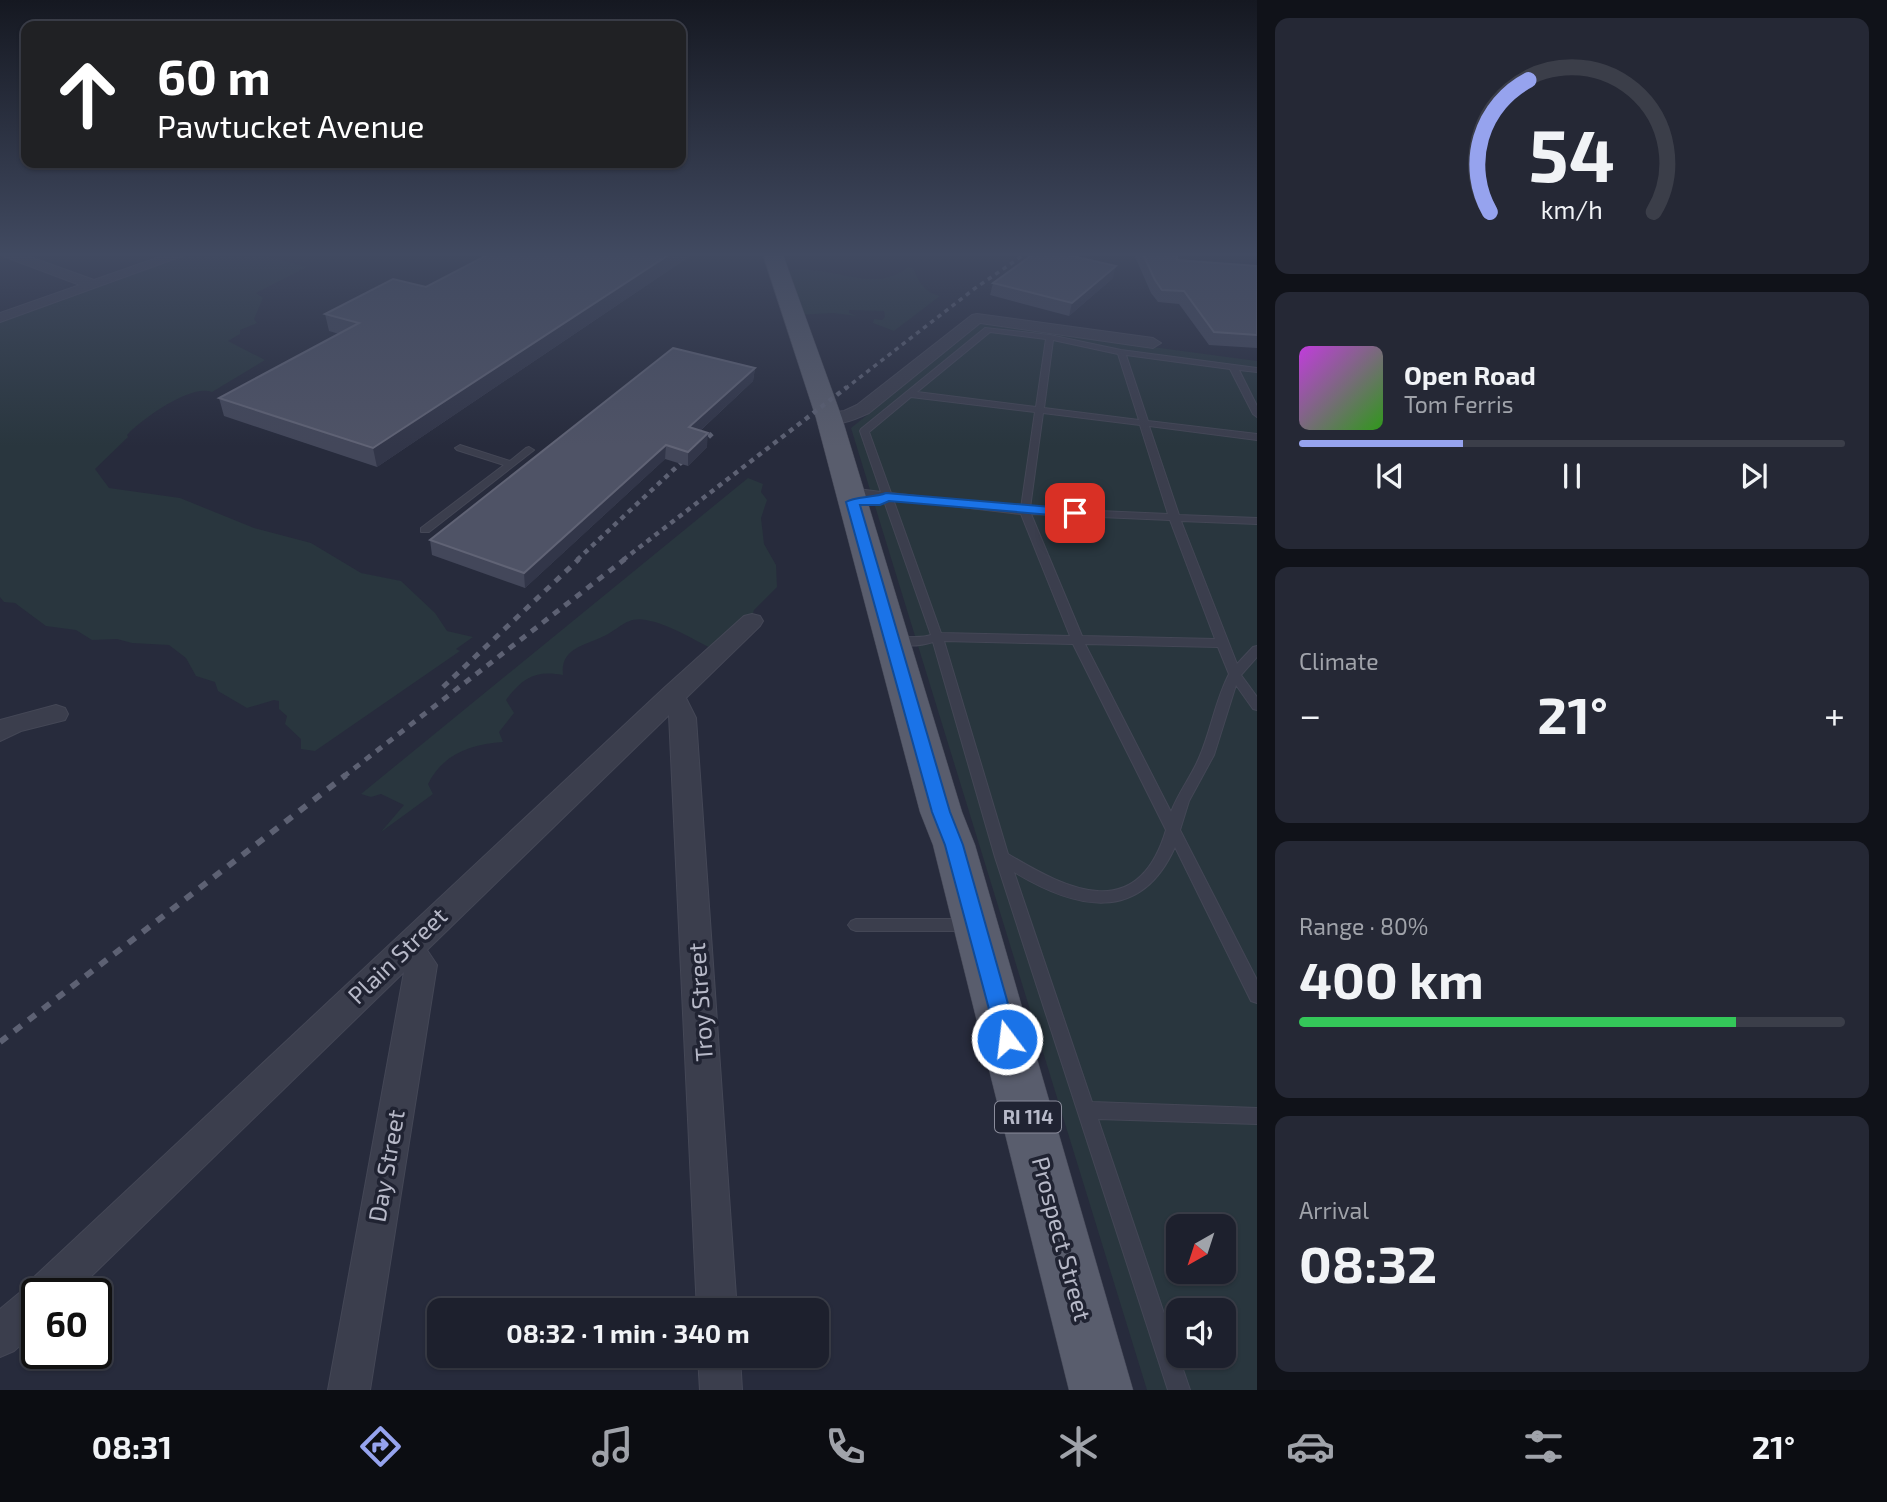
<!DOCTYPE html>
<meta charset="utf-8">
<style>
:root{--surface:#1d202d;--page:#252835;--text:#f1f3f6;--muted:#a0a3aa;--line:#3b3e49;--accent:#96a3ee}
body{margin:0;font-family:"Exo 2",sans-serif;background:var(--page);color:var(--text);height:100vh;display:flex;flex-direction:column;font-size:26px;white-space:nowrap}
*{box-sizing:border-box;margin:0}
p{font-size:23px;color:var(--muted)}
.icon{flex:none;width:38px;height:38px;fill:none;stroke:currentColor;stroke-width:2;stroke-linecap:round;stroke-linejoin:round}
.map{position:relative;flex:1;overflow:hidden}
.drawer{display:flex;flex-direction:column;gap:18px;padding:18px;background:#101219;width:630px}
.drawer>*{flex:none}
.guide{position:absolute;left:21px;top:21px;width:665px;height:147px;border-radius:14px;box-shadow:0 2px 5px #0004,0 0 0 2px var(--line);background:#202124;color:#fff;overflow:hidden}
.needle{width:46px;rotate:219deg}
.fabs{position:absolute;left:1166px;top:1214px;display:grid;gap:14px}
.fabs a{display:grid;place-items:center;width:70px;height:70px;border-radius:14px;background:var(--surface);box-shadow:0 2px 5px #0004,0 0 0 2px var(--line);font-size:35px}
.speed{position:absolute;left:21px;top:1278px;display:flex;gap:14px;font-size:35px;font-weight:700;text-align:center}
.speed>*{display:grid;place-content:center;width:91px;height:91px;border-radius:50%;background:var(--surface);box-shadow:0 2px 5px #0004,0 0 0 2px var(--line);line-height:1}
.speed .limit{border:4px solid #111;border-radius:10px;background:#fff;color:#111}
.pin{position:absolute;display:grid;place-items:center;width:60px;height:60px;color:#fff;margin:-30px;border-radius:14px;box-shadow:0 4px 10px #0006}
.me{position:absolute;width:77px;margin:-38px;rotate:345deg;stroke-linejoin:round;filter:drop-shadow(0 0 5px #0008)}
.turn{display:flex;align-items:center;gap:24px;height:147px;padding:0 21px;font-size:32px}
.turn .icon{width:91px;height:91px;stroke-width:2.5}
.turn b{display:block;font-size:49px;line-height:60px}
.big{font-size:52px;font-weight:700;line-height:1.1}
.drawer .card{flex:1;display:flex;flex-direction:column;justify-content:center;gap:10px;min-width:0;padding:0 24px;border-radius:14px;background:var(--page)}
.drawer .dial{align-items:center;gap:0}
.dial svg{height:182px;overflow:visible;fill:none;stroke:var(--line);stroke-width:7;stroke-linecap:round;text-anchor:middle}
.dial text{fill:var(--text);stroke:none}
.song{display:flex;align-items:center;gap:21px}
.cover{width:84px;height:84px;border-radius:10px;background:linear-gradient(135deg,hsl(290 70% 55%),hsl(110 70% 35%))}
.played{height:7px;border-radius:4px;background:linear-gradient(90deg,var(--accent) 30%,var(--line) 30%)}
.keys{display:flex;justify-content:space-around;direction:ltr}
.heat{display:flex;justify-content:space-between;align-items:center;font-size:38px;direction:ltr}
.charge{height:10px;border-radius:5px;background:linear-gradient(90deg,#34c759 80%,var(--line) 0)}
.trip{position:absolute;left:427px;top:1298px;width:402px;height:70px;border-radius:14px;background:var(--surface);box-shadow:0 2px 5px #0004,0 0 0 2px var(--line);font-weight:700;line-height:70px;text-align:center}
.dock{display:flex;height:112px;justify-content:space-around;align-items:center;background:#0c0d12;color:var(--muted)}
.dock .icon{width:49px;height:49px}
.dock .current{color:var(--accent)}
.dock b{font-size:32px;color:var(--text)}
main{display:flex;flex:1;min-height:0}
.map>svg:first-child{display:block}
.green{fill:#29363e;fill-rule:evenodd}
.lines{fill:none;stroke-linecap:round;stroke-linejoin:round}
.lane-casing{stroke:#444756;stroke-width:2}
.street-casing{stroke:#444756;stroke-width:2}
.primary-casing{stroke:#444756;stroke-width:1}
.lane{fill:#3b3e4d;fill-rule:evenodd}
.street{fill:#3b3e4d;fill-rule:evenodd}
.primary{fill:#595d6d;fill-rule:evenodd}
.rail-far3{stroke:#5d6173;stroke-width:3.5;stroke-dasharray:4.5 4.5;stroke-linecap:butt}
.rail-far2{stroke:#5d6173;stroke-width:4.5;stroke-dasharray:5 5;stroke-linecap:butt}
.rail-far1{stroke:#5d6173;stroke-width:5;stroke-dasharray:7 7;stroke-linecap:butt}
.rail{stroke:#5d6173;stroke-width:6;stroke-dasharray:9 9;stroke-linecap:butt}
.wall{fill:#43475a}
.shaded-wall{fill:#323649}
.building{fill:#4f5366;stroke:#606375;stroke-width:2}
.route{fill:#1a73e8;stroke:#114b97;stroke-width:2}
.labels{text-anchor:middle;stroke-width:7;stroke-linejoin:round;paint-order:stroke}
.shield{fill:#202332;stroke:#8a8c9b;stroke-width:2}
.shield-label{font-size:19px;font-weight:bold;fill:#b7b9c8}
.near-street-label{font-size:24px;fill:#b7b9c8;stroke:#202332}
</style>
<main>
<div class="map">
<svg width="1257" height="1390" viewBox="0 0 1257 1390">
<rect width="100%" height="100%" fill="#272b3c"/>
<path class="green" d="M184 252H269L268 257 307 267 256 293 263 298 254 319 257 323 240 330V334L228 341 265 360 212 392C190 384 141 420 127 435L128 437 95 469 109 488 180 498 254 528 311 543 361 573 401 581 435 613 447 631 473 637 456 649 460 651 315 751 301 749V739L285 724 287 716 279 709V701L274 700 247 708 218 691 215 682 196 676 186 658 169 645 132 643 117 639 92 640 76 630 46 626 15 603 4 602 0 597V317Z
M908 267 913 268C919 282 924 292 940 296L894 331 873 323 874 319 882 320 885 317 884 311 849 310V313L857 316 833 313 798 315 783 271C793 270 802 269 811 270 844 272 879 291 908 267Z
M980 324 1257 361V1390H1147L851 428ZM1178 1227H1223V1272H1178ZM1178 1311H1223V1356H1178Z
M748 478 763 484 761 492 767 500 761 518 764 544 776 565 777 587 754 610 751 620 717 651C695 641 670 624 646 620 626 616 619 630 602 637 583 646 560 649 563 675 536 670 523 677 506 700L514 713 499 732 503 742C471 744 443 754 428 784L433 794 381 832 404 805 381 794 371 797 361 794Z"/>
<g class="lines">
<g class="lane-casing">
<path id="lane" d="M985 328 1050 335 1121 350 1257 368V372L1239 370 1257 406V417L1253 414 1230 369 1126 355 1148 421 1257 434V440L1149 426 1179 515 1257 518V524L1181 521 1237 664 1253 647 1257 646V657L1241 675 1257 697V710L1253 709 1236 685 1214 755 1189 801 1180 830 1257 980V1003L1251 1001 1175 847C1140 925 1075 909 1014 872L1092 1102 1257 1108V1124L1098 1119 1190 1390H1168L995 857 933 642C921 646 899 648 889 641 900 633 917 640 931 635L883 498 850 494 845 491 850 488 881 492 860 431 861 429ZM990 332 1046 339 1036 407 917 392ZM1053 340 1118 354 1139 420 1044 408ZM911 397 1035 412 1021 508 891 493 869 432ZM1043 413 1140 425 1168 514 1030 508ZM893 499 1021 514 1070 636 941 633ZM1031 514 1170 520 1215 639 1082 636ZM944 641 1073 644 1166 830C1138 924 1069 891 1008 854ZM1085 644 1218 647 1229 674C1215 701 1211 731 1199 758 1191 777 1178 793 1171 812Z
M460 445 510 461 526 448 529 447 534 450 429 532H421V528L504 465 457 450 455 448Z
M856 919H968L973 921 976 925 973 929 968 931H856L851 929 848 925 851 921Z"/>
</g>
<g class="street-casing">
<path id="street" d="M0 252H16L94 280 174 252H193L0 322V313L80 285 0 255Z
M977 314 1153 338 1161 343 1153 348 980 323 869 413C856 419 832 430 820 418L823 414 844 411 857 405 972 315Z
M752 614 760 616 763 621 760 626 686 698 696 718 737 1311H697L669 715 427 950 437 965 370 1390H328L404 972 74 1293H37V1330L14 1351 0 1357V1309L29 1285 32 1279 663 689 744 616Z
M56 705 65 708 68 714 65 720 21 731 0 741V720Z
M698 1356H740L742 1390H700Z"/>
</g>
<g class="primary-casing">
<path id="primary" d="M762 252H782L842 418 962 812 975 845 1133 1390H1069L933 845 920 812 816 418Z"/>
</g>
<use href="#lane" class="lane"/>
<use href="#street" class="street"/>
<use href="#primary" class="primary"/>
<path class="rail-far3" d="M845 389 974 289 1028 252"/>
<path class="rail-far2" d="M577 560 715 431
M623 560 847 387"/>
<path class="rail-far1" d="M443 687 579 559
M343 777 625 559"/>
<path class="rail" d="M0 1042 346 775"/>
</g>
<path class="wall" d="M493 252H696L377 467 224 416 219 398 339 334 329 331 325 314 426 287Z
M1133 252H1177V260L1257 266V348L1209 345 1179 304 1158 302 1151 293Z
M1113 278 1069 316 990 295 993 283Z
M755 368 753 381 700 431 707 447 688 466 665 459 525 588 432 555 430 540Z"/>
<path class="shaded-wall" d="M673 252H696L377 467 373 448Z
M1116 266 1113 278 1069 316 1072 303Z
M755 368 753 381 688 442 689 427Z
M708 433 707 447 688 466V452Z
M666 445 665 459 525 588 524 573Z"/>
<path class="building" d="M493 252H673L373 448 219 398 359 323 325 314 393 279 426 287Z
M1036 252H1055L1116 266 1072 303 993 283Z
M1142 252H1177V260L1257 266V335L1214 332 1184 291 1162 290 1155 280Z
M673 348 755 368 689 427 708 433 688 452 666 445 524 573 430 540Z"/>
<linearGradient id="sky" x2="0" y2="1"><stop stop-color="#151821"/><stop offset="0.57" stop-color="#414a61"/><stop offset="1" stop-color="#414a61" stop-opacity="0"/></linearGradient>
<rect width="1257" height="446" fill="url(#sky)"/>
<path class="route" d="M886 493 1075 509 1082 513 1075 517 889 501 880 505H860L950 812 963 845 1018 1039 1015 1046 1007 1049 1000 1046 997 1039 945 845 932 812 846 502C854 496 874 498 886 493Z"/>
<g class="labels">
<rect class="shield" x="995" y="1101.5" width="66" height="31" rx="5"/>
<g class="shield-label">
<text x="1028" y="1124">RI 114</text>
</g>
<g class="near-street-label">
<text transform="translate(398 956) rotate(-44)" y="8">Plain Street</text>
<text transform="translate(701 1002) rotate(-94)" y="8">Troy Street</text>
<text transform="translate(387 1166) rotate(-80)" y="8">Day Street</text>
<text transform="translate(1061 1239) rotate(75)" y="8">Prospect Street</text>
</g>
</g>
</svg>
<div class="fabs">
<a><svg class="needle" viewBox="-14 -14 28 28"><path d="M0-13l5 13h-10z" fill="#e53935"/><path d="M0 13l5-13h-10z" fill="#a0a3aa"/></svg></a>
<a><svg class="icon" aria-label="sound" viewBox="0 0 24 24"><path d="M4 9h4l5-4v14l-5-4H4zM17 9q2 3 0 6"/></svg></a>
</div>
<div class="speed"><div class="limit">60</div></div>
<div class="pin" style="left:1075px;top:513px;background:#d93025"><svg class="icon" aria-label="arrive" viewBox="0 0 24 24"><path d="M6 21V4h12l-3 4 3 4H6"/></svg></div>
<svg class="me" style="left:1007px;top:1039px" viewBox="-20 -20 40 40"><circle r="17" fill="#1a73e8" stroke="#fff" stroke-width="3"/><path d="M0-11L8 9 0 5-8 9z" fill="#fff"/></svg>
<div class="trip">08:32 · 1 min · 340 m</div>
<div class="guide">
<div class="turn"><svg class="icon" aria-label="ahead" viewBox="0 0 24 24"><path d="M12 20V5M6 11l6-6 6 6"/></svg><div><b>60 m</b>Pawtucket Avenue</div></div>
</div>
</div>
<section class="drawer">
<div class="card dial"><svg viewBox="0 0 100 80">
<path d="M14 69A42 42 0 1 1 86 69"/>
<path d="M14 69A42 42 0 0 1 31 11" stroke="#96a3ee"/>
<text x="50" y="56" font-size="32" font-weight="700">54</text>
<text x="50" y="72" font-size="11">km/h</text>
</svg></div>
<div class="card">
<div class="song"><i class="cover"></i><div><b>Open Road</b><p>Tom Ferris</p></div></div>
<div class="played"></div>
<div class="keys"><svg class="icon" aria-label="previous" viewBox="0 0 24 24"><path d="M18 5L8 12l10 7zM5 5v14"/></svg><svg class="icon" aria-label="pause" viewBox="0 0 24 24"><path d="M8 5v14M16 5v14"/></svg><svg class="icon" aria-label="next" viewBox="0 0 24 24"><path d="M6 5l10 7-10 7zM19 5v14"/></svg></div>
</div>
<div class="card"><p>Climate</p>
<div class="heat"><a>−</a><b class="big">21°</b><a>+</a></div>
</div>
<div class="card"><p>Range · 80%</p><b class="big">400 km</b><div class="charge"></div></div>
<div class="card"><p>Arrival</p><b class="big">08:32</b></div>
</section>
</main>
<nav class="dock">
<b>08:31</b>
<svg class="icon current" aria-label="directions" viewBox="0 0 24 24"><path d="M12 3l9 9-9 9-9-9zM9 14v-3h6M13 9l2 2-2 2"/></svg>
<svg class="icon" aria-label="music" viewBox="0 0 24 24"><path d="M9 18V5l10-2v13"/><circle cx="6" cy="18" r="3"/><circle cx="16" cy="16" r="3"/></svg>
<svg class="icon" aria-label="phone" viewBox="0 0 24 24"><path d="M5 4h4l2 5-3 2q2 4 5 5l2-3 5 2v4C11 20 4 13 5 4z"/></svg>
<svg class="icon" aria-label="climate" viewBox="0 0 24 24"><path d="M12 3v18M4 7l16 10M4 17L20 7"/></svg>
<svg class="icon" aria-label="car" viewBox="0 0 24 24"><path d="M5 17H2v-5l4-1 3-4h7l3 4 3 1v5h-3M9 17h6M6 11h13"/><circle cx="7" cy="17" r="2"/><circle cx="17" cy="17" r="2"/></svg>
<svg class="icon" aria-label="filters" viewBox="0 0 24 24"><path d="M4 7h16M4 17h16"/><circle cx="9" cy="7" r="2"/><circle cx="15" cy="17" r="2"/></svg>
<b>21°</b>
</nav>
